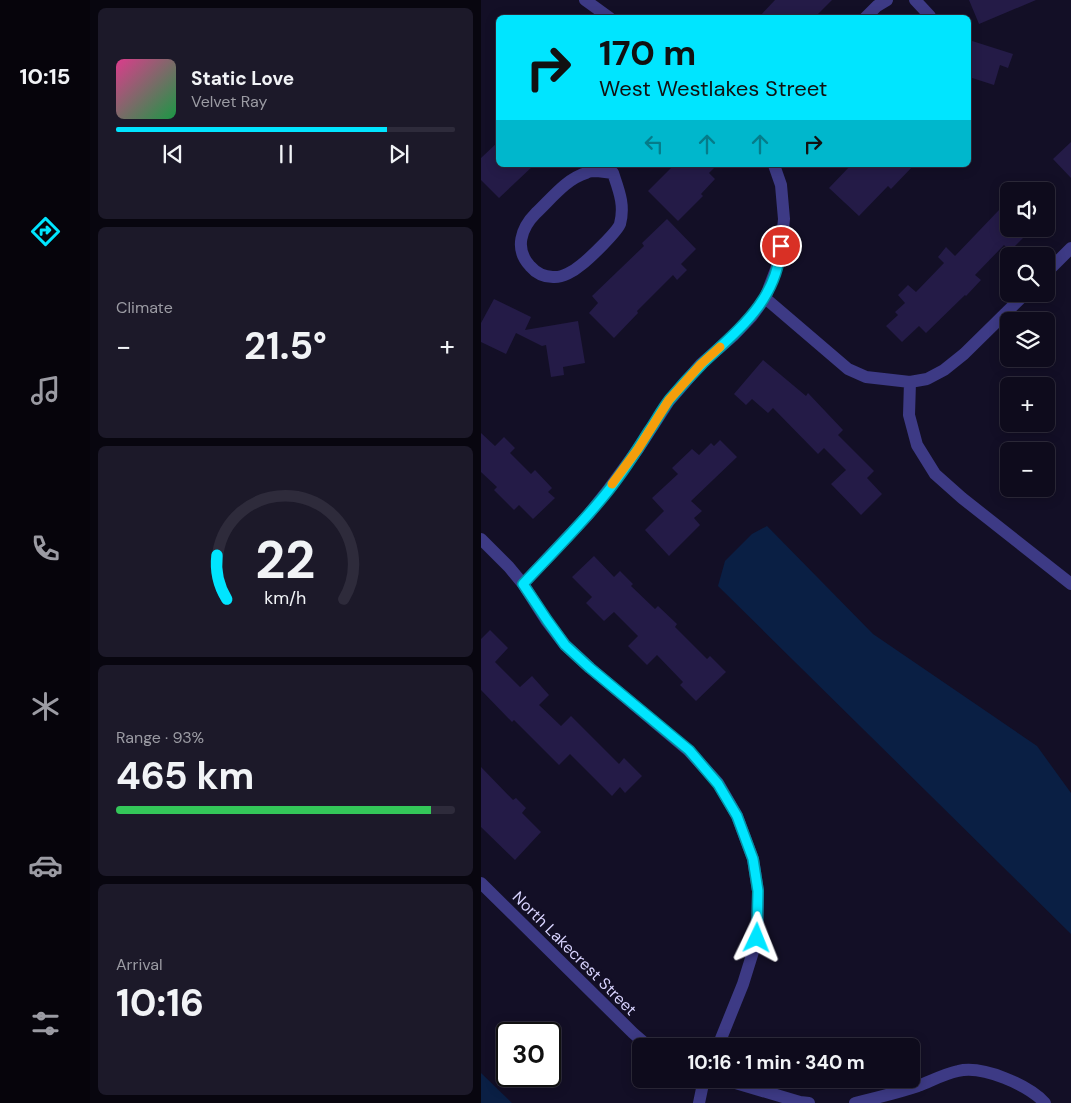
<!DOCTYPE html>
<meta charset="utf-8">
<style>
:root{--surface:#0e0b1c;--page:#1c1929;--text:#f1f3f6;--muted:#9b9ba3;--line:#2e2b3b;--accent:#00e5ff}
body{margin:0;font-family:"DM Sans",sans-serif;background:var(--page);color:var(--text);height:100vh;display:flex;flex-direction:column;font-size:19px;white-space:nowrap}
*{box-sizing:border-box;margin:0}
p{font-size:16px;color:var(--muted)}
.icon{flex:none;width:28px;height:28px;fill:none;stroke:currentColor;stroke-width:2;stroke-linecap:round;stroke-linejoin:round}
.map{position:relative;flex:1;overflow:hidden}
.panel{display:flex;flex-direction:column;gap:8px;padding:8px;background:#08060f;width:391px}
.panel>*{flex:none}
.banner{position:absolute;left:15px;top:15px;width:475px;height:152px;border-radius:8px;box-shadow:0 2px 12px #0003,0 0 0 1px var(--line);background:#00e5ff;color:#111;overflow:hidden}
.controls{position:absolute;left:519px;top:182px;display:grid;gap:10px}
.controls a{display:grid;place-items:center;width:55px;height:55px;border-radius:8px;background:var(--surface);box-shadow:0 2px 12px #0003,0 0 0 1px var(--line);font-size:25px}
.speed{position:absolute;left:15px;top:1022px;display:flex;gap:10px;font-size:25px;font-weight:700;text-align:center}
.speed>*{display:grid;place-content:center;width:65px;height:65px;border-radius:50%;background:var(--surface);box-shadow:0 2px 12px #0003,0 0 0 1px var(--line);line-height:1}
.speed .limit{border:2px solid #111;border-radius:8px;background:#fff;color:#111}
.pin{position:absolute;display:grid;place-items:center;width:42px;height:42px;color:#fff;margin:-21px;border:2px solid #fff;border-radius:50%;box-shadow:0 1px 5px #0007}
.me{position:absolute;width:55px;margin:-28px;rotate:2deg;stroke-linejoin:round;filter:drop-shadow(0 0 4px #0008)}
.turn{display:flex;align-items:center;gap:18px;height:105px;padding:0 20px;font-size:22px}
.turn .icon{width:65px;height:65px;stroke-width:2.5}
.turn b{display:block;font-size:35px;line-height:42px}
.lanes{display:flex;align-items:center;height:48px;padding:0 20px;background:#0003;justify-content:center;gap:25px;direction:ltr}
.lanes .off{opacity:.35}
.big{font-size:38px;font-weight:700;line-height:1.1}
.panel .widget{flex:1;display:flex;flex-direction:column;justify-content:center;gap:8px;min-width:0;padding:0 18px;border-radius:8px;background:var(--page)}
.panel .dial{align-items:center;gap:0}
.dial svg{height:130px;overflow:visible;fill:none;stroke:var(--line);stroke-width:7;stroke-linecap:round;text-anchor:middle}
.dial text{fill:var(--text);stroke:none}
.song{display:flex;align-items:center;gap:15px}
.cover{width:60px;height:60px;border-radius:8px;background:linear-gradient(135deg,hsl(330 70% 55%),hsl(140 70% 35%))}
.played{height:5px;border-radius:2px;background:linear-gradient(90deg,var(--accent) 80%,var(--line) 80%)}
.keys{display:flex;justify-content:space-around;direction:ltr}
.heat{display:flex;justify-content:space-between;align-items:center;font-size:28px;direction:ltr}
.charge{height:8px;border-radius:4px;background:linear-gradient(90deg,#34c759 93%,var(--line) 0)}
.trip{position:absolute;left:151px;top:1038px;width:288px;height:50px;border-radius:8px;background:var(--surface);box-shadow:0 2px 12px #0003,0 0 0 1px var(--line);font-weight:700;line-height:50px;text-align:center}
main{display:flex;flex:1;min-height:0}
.tab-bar{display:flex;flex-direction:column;width:90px;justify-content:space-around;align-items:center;background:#06040b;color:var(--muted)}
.tab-bar .icon{width:35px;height:35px}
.tab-bar .active{color:var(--accent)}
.tab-bar b{font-size:22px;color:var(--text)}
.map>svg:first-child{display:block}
.water{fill:#0a1f44}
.building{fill:#241b47}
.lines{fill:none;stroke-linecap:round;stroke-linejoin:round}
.street{stroke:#3d3a85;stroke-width:12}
.route-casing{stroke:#0095a6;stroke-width:12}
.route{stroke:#00e5ff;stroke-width:9}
.slow{stroke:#f59e0b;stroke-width:9}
.labels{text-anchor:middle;stroke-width:5;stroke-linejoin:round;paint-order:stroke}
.street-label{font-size:16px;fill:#d9d4ff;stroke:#130f26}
</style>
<main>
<nav class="tab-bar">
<b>10:15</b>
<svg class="icon active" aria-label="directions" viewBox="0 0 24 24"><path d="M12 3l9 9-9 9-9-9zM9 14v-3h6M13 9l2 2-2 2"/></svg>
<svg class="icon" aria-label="music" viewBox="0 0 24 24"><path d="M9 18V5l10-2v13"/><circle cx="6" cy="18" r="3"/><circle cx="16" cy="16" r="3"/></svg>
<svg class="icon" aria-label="phone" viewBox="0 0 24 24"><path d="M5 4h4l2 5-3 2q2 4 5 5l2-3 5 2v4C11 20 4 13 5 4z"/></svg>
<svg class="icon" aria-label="climate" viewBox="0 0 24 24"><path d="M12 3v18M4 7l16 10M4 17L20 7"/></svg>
<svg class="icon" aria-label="car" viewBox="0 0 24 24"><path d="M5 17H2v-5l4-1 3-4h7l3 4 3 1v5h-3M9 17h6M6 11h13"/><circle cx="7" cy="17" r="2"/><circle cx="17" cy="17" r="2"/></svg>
<svg class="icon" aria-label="filters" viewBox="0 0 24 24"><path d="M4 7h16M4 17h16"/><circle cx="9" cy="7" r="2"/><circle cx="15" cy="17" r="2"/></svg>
</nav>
<section class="panel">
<div class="widget">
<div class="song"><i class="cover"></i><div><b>Static Love</b><p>Velvet Ray</p></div></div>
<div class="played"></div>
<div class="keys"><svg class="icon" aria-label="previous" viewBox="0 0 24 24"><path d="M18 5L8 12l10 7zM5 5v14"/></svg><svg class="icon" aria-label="pause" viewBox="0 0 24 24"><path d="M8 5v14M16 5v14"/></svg><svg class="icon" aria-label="next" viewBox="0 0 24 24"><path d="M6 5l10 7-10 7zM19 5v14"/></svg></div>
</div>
<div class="widget"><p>Climate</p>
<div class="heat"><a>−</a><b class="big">21.5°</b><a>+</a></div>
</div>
<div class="widget dial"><svg viewBox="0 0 100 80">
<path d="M14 69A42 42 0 1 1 86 69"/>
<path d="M14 69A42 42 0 0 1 8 42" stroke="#00e5ff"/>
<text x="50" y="56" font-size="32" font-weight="700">22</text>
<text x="50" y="72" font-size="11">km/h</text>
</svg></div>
<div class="widget"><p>Range · 93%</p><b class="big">465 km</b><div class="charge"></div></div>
<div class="widget"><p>Arrival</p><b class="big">10:16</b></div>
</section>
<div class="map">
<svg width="590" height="1103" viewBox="0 0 590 1103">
<rect width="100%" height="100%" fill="#130f26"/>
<path class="water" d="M286 526 392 634 556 746 590 793V934L237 586 244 561 271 534Z
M0 1073 31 1103H0Z"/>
<path class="building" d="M294 0H351L333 18H277Z
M488 0H555L498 24Z
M488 40 532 54 527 68 519 65 513 85 488 77Z
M18 141V165H53L18 198 0 180V158Z
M590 142V178L572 159Z
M193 165H236L228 173 234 179 220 194 222 196 197 221 167 191Z
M370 165H433L410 189 407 186 378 216 348 188Z
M518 210 528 219V229H551L529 251 523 245 494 275 500 280 485 296 484 295 445 333 438 326 421 342 405 326 417 315 414 312 424 303 417 295 427 285 435 292 463 263 457 257 465 247 474 256Z
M186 219 215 249 200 264 206 270 196 280 192 275 156 311 157 313 133 338 108 313 117 303 111 296 163 246 161 243Z
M13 299 50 317 44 330 97 321 104 363 82 367 83 375 70 377 65 345 61 346 35 333 25 354 0 342V323Z
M282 360 325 396 327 393 362 430 357 435 393 471 386 478 401 494 380 515 350 484 365 470 343 448 337 454 292 408 287 413 271 399 265 405 253 394Z
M0 433 14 446 23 437 34 448 29 453 50 474 54 470 71 488 67 492 74 498 52 519 38 505 33 510 13 490 16 487 0 472Z
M239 440 256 457 210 501 221 511 213 518 219 525 188 556 164 530 183 511 171 498 197 474 191 468 211 449 218 455 230 443 233 446Z
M113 556 133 577 139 571 152 584 150 586 174 609 177 606 196 624 194 627 226 659 229 656 245 672 215 701 199 685 202 682 176 655 166 665 147 646 157 636 133 612 123 621 105 603 111 597 91 577Z
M9 630 27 648 14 662 39 687 51 676 68 695 58 705 80 726 90 716 138 764 143 758 161 776 144 793 139 787 131 796 89 754 78 765 33 720 31 722 0 690V639Z
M0 767 32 800 35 798 45 808 41 813 60 832 34 860 0 827Z"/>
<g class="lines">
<path class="street" d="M104 0 129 18
M434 0 449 16V18
M384 18 396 6 406 0
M116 171 132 173C138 191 144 205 139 224 136 232 108 259 100 265 93 271 81 278 72 277 63 277 55 273 49 266 33 249 40 228 55 213 70 199 85 179 105 173 108 171 113 171 116 171Z
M565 273 590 248
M284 298 367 369 385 377 429 382 446 379 463 370 483 354 544 294
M429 382 428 415 436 445 454 474 481 498 590 584
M0 539 28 567 42 584 65 620 84 645 109 668 208 751 237 783 256 816 272 859 277 891 276 939 262 984 237 1046
M42 584 107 515 127 490 157 449 188 401 220 364 252 336 271 316 284 298 299 259 303 219 300 185 293 165
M0 883 152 1033 167 1046
M241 1079 319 1102 328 1103
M218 1103 223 1079
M374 1103C395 1098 416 1093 437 1086 450 1081 463 1074 477 1071 502 1065 547 1085 564 1103"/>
</g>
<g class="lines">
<g class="route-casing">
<path id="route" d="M276 938 277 891 272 859 256 816 237 784 208 750 109 668 84 645 66 620 42 584C71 553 101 524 127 491 142 472 155 452 168 431 175 421 181 409 189 399 199 387 211 374 222 363 259 328 296 300 300 246"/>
</g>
<use href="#route" class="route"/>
<path class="slow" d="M131 484 157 449 188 400 220 364 239 347"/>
</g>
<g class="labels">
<g class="street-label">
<text transform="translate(94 953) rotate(45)" y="6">North Lakecrest Street</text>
</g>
</g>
</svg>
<div class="controls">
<a><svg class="icon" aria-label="sound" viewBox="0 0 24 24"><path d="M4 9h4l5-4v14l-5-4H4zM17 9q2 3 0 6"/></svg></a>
<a><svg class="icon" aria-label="search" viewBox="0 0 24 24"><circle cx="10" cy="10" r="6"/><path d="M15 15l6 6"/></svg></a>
<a><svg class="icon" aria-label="layers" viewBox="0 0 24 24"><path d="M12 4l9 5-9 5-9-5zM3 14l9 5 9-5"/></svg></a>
<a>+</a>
<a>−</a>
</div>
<div class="speed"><div class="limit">30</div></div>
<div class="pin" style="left:300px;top:246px;background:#d93025"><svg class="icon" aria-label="arrive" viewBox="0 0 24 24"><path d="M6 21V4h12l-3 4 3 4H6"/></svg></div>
<svg class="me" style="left:276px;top:938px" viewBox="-20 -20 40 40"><path d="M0-17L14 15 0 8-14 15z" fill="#00e5ff" stroke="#fff" stroke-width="4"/></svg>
<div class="trip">10:16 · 1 min · 340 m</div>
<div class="banner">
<div class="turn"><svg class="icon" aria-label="right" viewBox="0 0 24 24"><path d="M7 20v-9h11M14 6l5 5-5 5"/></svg><div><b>170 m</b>West Westlakes Street</div></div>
<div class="lanes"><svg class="icon off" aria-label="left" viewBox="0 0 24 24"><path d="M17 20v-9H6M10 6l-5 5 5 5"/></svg><svg class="icon off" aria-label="ahead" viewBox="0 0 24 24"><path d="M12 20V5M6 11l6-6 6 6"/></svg><svg class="icon off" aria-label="ahead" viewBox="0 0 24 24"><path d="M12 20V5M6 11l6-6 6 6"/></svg><svg class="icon" aria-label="right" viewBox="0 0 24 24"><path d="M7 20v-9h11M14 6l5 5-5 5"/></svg></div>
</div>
</div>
</main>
